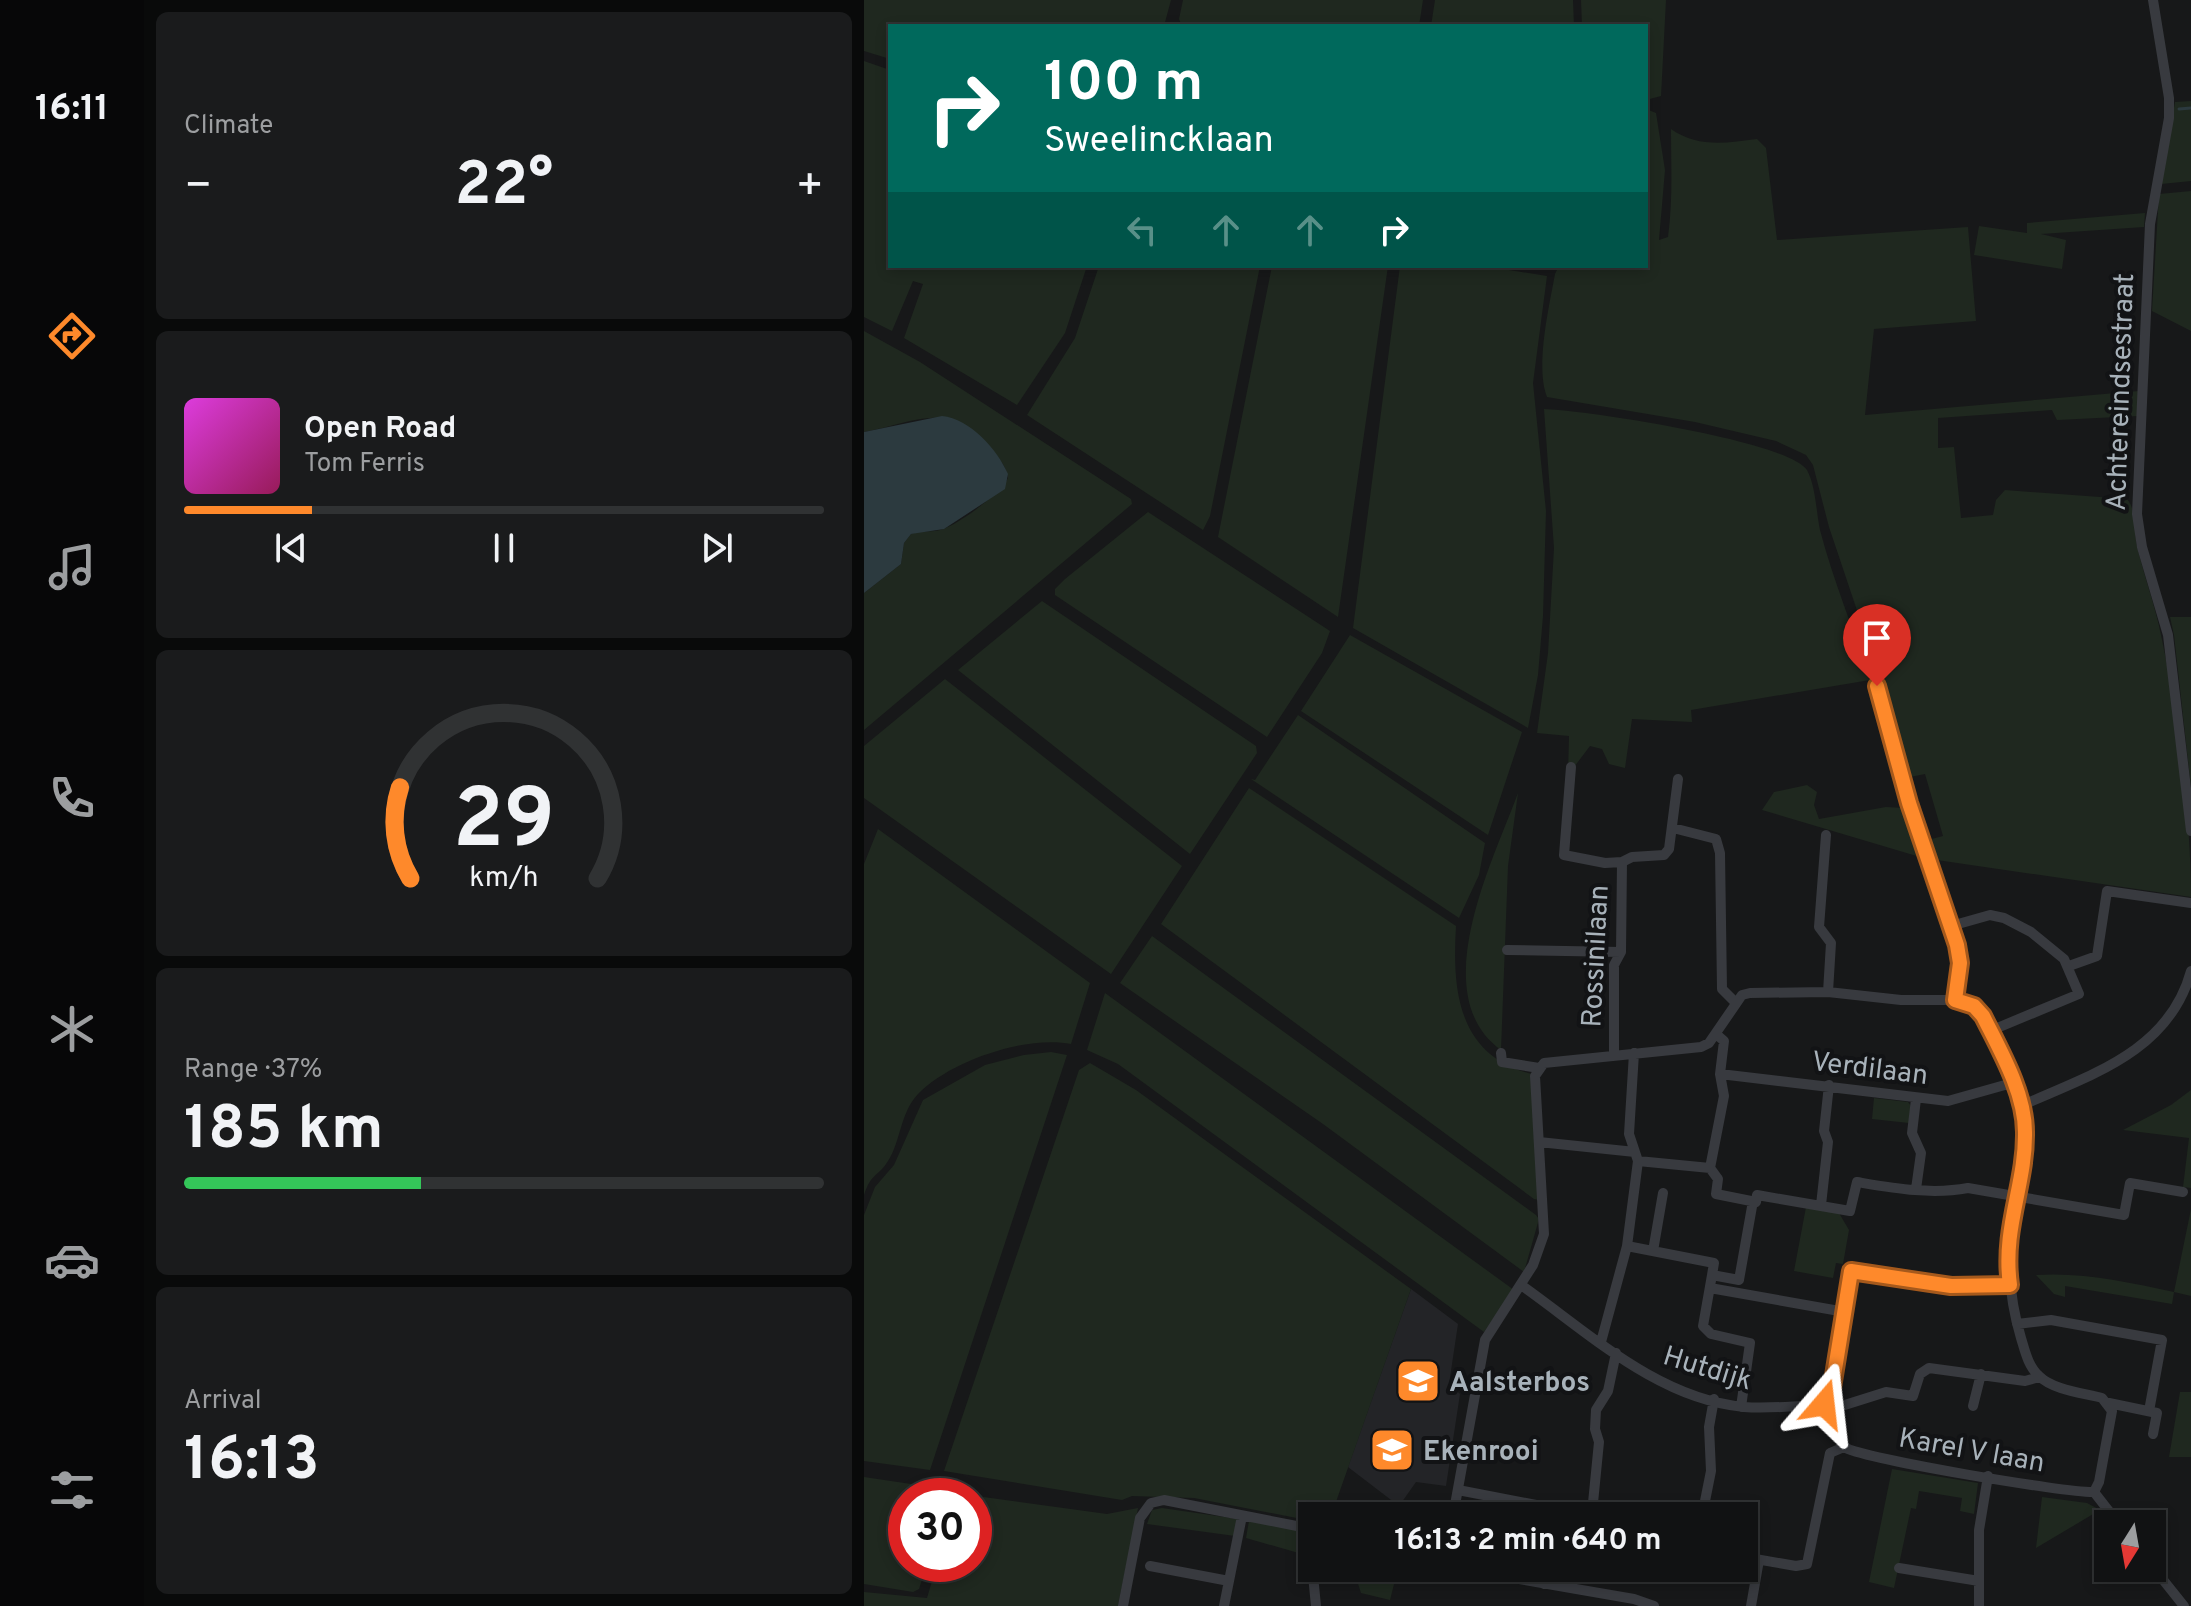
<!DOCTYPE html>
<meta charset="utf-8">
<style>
:root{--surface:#111213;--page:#1a1b1c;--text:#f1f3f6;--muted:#9c9ea0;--line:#303233;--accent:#fe892b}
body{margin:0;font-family:Overpass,sans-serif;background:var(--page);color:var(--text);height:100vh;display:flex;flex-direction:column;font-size:30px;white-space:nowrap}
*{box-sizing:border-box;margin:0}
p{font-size:26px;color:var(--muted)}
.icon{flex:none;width:44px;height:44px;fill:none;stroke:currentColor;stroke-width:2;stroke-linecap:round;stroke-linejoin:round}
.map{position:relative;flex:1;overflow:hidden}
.side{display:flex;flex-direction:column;gap:12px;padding:12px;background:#090a0a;width:720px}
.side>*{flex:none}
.banner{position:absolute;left:24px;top:24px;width:760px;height:244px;border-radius:0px;box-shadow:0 4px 12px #0003,0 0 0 2px var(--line);background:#00695c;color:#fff;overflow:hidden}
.needle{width:52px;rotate:191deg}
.controls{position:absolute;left:1230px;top:1510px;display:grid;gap:16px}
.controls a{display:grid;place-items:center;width:72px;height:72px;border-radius:0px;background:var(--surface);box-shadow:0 4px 12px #0003,0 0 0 2px var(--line);font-size:40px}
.speed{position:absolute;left:24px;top:1478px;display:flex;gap:16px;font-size:40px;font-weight:700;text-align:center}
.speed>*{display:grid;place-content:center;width:104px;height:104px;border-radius:50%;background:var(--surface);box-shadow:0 4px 12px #0003,0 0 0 2px var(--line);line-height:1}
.speed .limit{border:12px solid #d22;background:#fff;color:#111}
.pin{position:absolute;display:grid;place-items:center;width:68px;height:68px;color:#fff;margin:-82px -34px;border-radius:50% 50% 50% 0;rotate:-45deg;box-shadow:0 0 8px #0007}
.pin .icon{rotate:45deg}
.me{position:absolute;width:88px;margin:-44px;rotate:17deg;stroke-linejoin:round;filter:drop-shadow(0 0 6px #0008)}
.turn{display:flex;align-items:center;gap:28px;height:168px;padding:0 24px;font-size:36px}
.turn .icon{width:104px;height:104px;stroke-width:2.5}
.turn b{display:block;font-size:56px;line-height:68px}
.lanes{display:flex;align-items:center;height:76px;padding:0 24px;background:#0003;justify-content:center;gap:40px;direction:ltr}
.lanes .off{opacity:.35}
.big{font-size:60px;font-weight:700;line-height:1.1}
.side .widget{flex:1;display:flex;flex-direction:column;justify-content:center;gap:12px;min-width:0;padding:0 28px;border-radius:12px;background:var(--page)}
.side .dial{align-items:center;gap:0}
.dial svg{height:208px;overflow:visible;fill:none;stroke:var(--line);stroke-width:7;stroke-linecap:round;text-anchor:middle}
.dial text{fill:var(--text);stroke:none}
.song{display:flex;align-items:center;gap:24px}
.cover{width:96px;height:96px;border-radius:12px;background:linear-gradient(135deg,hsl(300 70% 55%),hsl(330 70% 35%))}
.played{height:8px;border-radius:4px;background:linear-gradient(90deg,var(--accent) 20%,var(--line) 20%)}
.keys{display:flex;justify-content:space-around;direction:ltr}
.heat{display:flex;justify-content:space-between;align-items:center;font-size:44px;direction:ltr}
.charge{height:12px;border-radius:6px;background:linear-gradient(90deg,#34c759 37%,var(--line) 0)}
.trip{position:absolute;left:434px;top:1502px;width:460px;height:80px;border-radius:0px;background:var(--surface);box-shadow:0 4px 12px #0003,0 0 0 2px var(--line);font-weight:700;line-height:80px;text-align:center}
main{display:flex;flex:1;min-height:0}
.menu{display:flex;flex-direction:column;width:144px;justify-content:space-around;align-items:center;background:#070708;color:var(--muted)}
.menu .icon{width:56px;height:56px}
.menu .selected{color:var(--accent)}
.menu b{font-size:36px;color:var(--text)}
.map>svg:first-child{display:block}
.built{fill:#232427}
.green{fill:#1f281f}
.water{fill:#2c3a3f}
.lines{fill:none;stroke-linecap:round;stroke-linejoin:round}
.stream{stroke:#2c3a3f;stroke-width:3}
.minor{stroke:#383a3f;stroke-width:10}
.route-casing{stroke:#a5591c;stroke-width:20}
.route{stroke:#fe892b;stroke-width:14}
.labels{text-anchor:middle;stroke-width:8;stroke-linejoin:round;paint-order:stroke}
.street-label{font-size:28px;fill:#a8b2ba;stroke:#121315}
.poi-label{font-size:28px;font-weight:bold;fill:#a8b2ba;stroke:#121315;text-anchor:start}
</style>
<main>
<nav class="menu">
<b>16:11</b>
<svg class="icon selected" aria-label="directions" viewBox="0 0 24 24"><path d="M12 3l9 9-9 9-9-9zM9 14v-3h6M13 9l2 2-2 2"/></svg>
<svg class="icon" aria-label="music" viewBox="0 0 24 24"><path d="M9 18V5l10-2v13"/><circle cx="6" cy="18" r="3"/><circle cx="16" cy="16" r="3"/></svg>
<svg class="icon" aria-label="phone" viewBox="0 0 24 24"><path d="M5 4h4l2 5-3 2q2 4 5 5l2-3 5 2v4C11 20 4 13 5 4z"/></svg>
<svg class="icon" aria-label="climate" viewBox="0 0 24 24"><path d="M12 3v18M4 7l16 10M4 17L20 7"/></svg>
<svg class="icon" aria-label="car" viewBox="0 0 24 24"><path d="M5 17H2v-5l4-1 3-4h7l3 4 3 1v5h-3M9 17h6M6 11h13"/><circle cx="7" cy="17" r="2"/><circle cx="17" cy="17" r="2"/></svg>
<svg class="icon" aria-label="filters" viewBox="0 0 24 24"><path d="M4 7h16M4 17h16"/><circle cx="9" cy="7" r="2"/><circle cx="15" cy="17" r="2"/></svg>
</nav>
<section class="side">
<div class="widget"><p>Climate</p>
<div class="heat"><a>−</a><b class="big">22°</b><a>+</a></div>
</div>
<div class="widget">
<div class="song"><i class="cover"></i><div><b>Open Road</b><p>Tom Ferris</p></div></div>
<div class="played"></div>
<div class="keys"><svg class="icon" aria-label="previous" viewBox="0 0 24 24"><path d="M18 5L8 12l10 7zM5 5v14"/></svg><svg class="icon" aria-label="pause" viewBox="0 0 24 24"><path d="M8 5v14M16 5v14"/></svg><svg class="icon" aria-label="next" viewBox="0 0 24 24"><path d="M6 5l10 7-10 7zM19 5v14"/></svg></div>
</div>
<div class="widget dial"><svg viewBox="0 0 100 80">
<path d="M14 69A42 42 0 1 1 86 69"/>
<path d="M14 69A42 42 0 0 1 10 34" stroke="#fe892b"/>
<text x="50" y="56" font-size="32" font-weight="700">29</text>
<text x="50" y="72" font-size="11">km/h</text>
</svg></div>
<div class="widget"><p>Range · 37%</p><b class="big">185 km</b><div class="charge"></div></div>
<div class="widget"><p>Arrival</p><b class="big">16:13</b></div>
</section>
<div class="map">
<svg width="1327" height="1606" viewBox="0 0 1327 1606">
<rect width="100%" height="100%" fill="#171819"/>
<path class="built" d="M547 1289 594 1324 585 1384 596 1394 582 1486 552 1482 535 1506 484 1467Z"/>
<path class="green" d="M0 0H307L300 26H26V59L0 51Z
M319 0H559L555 26H318L315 19Z
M571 0H709L710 26H567Z
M717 0H802L797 96 782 100V26H718Z
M0 61 26 70V266H223L201 333 153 405 40 338 59 284 49 281 28 331 0 317Z
M1327 101V181L1297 184 1311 102Z
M782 109 792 113 801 170 795 240 804 237C809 200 807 166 807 129 834 148 862 143 893 139L902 148 913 240 1104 227 1112 321 1010 329 1001 415 1275 391 1273 416 1193 420 1188 410 1074 418V448L1090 447 1097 518 1129 515 1132 500 1141 490 1263 499C1273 510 1270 532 1273 546 1280 576 1291 605 1297 635 1314 715 1327 817 1327 897L1066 859 1060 841 1079 836 1061 774 1041 778 1014 673 965 527 949 465 942 455 912 441 831 422 683 397C671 367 685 307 691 274L695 266H782Z
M1327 191V331L1288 311 1295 194Z
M1281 213 1280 227 1177 234 1202 240 1198 269 1110 255 1115 226 1163 233V223Z
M235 266H396L346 516 339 530 163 415 211 338Z
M408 266H524L474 617 354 537Z
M536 266H620L683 276 669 383 682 511 679 616 674 675 664 728 489 628Z
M0 331 56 362 267 499 268 504 0 730V593L37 564 40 543 47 534C58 530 68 533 79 529 95 524 137 493 144 478 142 465 134 457 125 447 81 400 56 421 0 432Z
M680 409C720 410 925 441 943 470 952 487 952 511 956 530 969 580 990 630 1006 680L827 710 828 722 768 719 761 768 745 764 738 749 726 746 704 775 705 736 673 733 684 653 690 548Z
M284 512 466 631 458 653 403 737 191 595V589L201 579Z
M178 601 392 746 393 753 326 854 94 670Z
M1306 617H1327V787L1310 635Z
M486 635 658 732 624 835 437 711Z
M81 679 318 866 247 974 0 798V746Z
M434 715 621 843 615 875 595 918 387 779 391 780Z
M943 785 953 792 950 805 955 819 1022 807 1040 808 1056 857 898 810 910 792Z
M385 788 592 926C588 991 594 1056 668 1074L676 1200 670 1199 297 924Z
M654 793 644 866 637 1050C560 995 630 859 654 793Z
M14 829 226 983 207 1044C162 1035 86 1061 54 1094 36 1113 37 1141 24 1161 14 1177 7 1173 0 1195V864Z
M288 936 672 1215 675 1219 660 1272 459 1124 256 983Z
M241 993 650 1290 620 1332 254 1064 223 1050Z
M187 1052 203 1055 66 1470 0 1461V1215L11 1187 30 1165 59 1100 121 1065 160 1055Z
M226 1063 272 1090 547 1289 467 1516H448V1521L330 1498 268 1496 258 1500 80 1471 215 1070Z
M1327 1090V1188L1319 1187 1325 1138 1259 1130 1307 1105Z
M1010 1098 1044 1102 1047 1106 1045 1123 1008 1119Z
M942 1207 975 1213 985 1230 979 1264 972 1263 969 1278 930 1271Z
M1327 1209V1296L1310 1292 1308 1304 1201 1286V1297L1190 1294 1172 1275C1220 1272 1263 1282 1310 1292Z
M1316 1392H1327V1457H1305Z
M1028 1469 1114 1483 1110 1514 1096 1511 1098 1498 1055 1491 1052 1509 1047 1508 1030 1588 1005 1582Z
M0 1477 74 1488 75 1496H42V1564H63L55 1589 49 1592 0 1584Z
M87 1495H105L243 1514 274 1508 254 1606H0V1592L63 1598 73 1564H110V1496Z
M1178 1497 1223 1503 1236 1510 1172 1548Z
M298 1508 374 1519 371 1536 283 1524 288 1510Z
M385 1521 448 1533 445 1556 382 1538Z
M489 1568H534L526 1600 497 1593Z"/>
<path class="water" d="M78 416C106 419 133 449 144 474L141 489 80 529 47 534 40 543 37 564 0 593V432Z"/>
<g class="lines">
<path class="stream" d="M1315 109 1327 108"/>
<path class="minor" d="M1289 0 1305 98V118L1286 224 1273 514 1278 547 1304 635 1327 831
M1013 686 1045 803 1093 945 1096 963 1091 1000
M707 767 700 855 741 863 758 862 757 952 750 965V1056
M809 828 852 839 856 853 858 989 872 1003
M962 835 955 927 967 943 964 992
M758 862 768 857 800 855 805 849 814 779
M1087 926 1126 915 1140 918 1167 932 1200 959 1215 994 1126 1031
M643 950 757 952
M1205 966 1233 956 1243 891 1327 903
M637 1053 638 1062 675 1068
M856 1074 1084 1101 1148 1083
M1157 1106C1226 1075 1305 1052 1327 971
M675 1142 771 1152
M774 1161 846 1168 854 1179 852 1194 892 1202 893 1195 986 1211 993 1182C1029 1188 1067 1195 1104 1188L1260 1215 1266 1183 1319 1192
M846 1168 860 1096 856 1074 860 1041 852 1034
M1052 1189 1057 1153 1048 1133 1052 1099
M957 1205 964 1142 960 1131 965 1085
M763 1246 850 1263 848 1275
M789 1251 799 1193
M657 1285C725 1333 794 1399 880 1407 907 1409 933 1406 960 1404L968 1409 1022 1392 1049 1396 1056 1374 1065 1368 1161 1381 1175 1377
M846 1288 981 1312
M1153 1324 1187 1320 1298 1340 1285 1411
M737 1342 763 1246 774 1161 765 1134 770 1053
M1245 1403 1293 1413 1289 1434
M965 1406 987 1271 1087 1286 1146 1285
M1109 1406 1117 1374
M877 1407 886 1343 847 1334 839 1326 848 1275 875 1280 889 1201
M980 1447C999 1459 1203 1493 1230 1492
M594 1490 729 1516
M1230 1492 1255 1524
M728 1513 735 1442 731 1429 732 1410 744 1391 752 1353
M589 1516 621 1340 669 1265 680 1234 671 1076 680 1063 837 1047 845 1043 878 995 886 993 964 992 1037 1000H1091L1110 1006 1119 1016 1161 1121 1162 1136C1148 1209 1135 1265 1157 1338 1161 1351 1164 1366 1175 1376 1189 1390 1219 1393 1238 1398L1248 1411 1235 1482 1230 1492
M838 1516 847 1471 845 1427 850 1399
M880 1557 932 1566 943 1564 966 1453 980 1447 968 1409
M448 1565 452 1606
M286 1566 365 1581
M1288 1566 1320 1606
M591 1568 770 1599 790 1606
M1035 1568 1115 1581
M680 1584 682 1568
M259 1606 276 1518 287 1503 300 1500 448 1529
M360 1606 378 1516
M887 1606 895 1560
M1115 1606V1530L1124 1476"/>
</g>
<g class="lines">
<g class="route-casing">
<path id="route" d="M960 1404 965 1406 987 1271 1087 1286 1146 1285C1138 1228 1162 1184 1161 1132 1161 1093 1136 1050 1119 1016L1110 1006 1091 1000 1096 963 1093 945 1045 803 1013 686"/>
</g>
<use href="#route" class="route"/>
</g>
<defs>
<g id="school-square" transform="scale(2.3)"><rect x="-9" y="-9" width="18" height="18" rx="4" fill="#fe892b" stroke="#121315"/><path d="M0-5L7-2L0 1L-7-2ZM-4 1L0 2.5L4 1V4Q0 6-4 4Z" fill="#fff"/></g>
</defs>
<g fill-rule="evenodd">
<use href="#school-square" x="554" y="1381"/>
<use href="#school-square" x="528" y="1450"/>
</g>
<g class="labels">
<g class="street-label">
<text transform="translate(1255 392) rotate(-88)" y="10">Achtereindsestraat</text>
<text transform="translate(730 956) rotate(-87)" y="10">Rossinilaan</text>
<text transform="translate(1006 1067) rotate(7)" y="10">Verdilaan</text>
<text transform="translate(844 1367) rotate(17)" y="10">Hutdijk</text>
<text transform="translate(1108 1449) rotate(10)" y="10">Karel V laan</text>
</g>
<g class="poi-label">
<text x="585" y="1391">Aalsterbos</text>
<text x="559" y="1460">Ekenrooi</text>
</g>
</g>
</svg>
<div class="controls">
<a><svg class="needle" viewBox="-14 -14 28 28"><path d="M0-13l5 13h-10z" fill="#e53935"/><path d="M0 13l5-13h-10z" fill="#9c9ea0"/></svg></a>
</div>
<div class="speed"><div class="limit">30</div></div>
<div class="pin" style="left:1013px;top:686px;background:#d93025"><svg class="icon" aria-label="arrive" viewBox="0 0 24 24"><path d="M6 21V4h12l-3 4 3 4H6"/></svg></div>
<svg class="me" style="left:960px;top:1404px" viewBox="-20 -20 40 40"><path d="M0-17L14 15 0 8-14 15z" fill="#fe892b" stroke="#fff" stroke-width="4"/></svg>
<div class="trip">16:13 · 2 min · 640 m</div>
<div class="banner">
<div class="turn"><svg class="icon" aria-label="right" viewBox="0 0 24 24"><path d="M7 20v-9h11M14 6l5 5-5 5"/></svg><div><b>100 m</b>Sweelincklaan</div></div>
<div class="lanes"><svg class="icon off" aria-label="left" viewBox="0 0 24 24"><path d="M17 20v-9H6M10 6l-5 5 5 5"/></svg><svg class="icon off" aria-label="ahead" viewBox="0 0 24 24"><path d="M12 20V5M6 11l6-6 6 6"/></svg><svg class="icon off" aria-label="ahead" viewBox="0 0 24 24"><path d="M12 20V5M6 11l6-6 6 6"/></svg><svg class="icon" aria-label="right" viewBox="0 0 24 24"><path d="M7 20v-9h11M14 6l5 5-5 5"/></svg></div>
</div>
</div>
</main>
